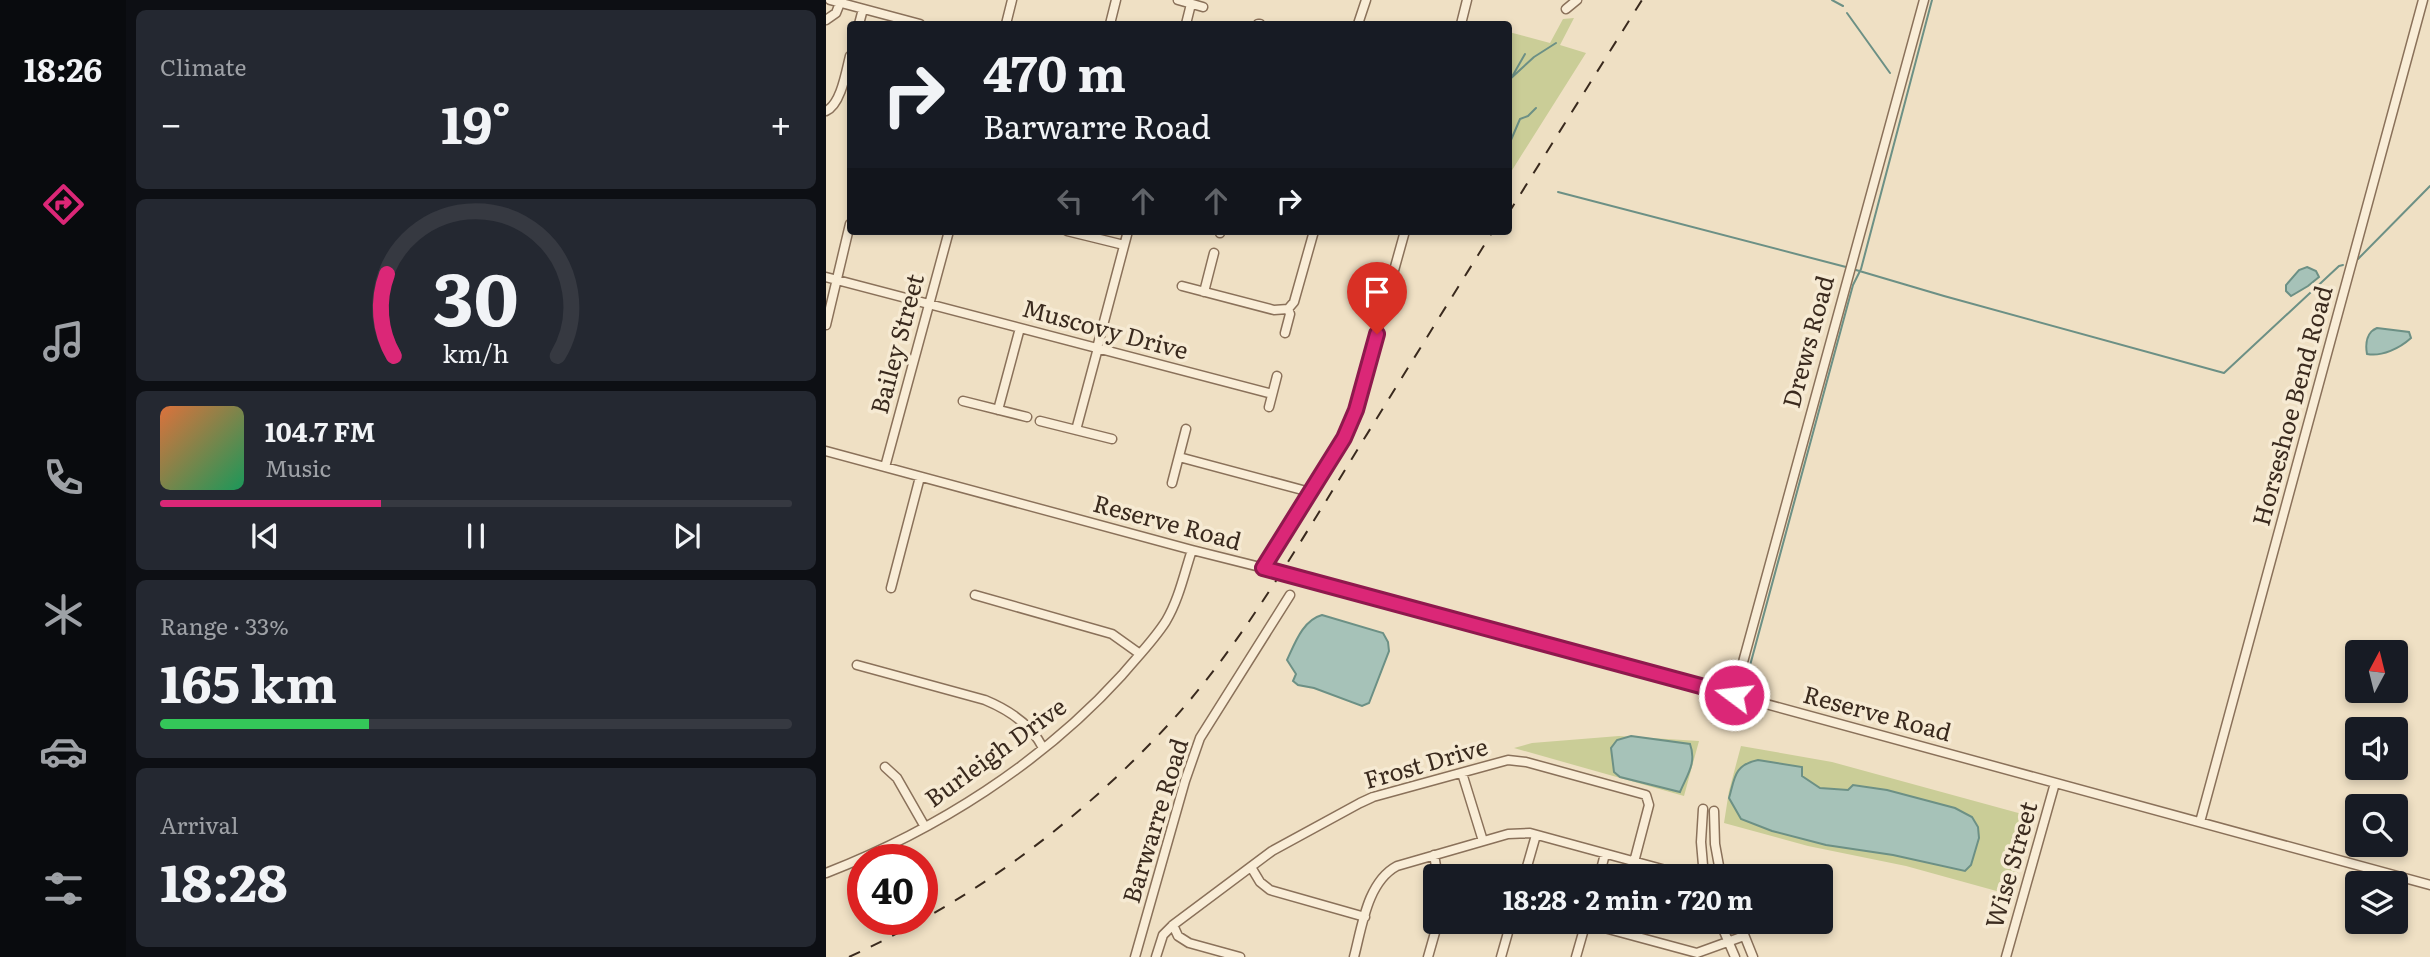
<!DOCTYPE html>
<meta charset="utf-8">
<style>
:root{--surface:#171b24;--page:#242831;--text:#f1f3f6;--muted:#9ea1a6;--line:#363941;--accent:#db2777}
body{margin:0;font-family:Literata,serif;background:var(--page);color:var(--text);height:100vh;display:flex;flex-direction:column;font-size:26px;white-space:nowrap}
*{box-sizing:border-box;margin:0}
p{font-size:23px;color:var(--muted)}
.icon{flex:none;width:38px;height:38px;fill:none;stroke:currentColor;stroke-width:2;stroke-linecap:round;stroke-linejoin:round}
.map{position:relative;flex:1;overflow:hidden}
.details{display:flex;flex-direction:column;gap:10px;padding:10px;background:#0d0f14;width:700px}
.details>*{flex:none}
.hud{position:absolute;left:21px;top:21px;width:665px;height:214px;border-radius:7px;box-shadow:0 4px 10px #0003;background:#171b24;color:var(--text);overflow:hidden}
.needle{width:46px;rotate:7deg}
.buttons{position:absolute;left:1519px;top:640px;display:grid;gap:14px}
.buttons a{display:grid;place-items:center;width:63px;height:63px;border-radius:7px;background:var(--surface);box-shadow:0 4px 10px #0003;font-size:35px}
.speed{position:absolute;left:21px;top:844px;display:flex;gap:14px;font-size:35px;font-weight:700;text-align:center}
.speed>*{display:grid;place-content:center;width:91px;height:91px;border-radius:50%;background:var(--surface);box-shadow:0 4px 10px #0003;line-height:1}
.speed .limit{border:10px solid #d22;background:#fff;color:#111}
.pin{position:absolute;display:grid;place-items:center;width:60px;height:60px;color:#fff;margin:-72px -30px;border-radius:50% 50% 50% 0;rotate:-45deg;box-shadow:0 0 7px #0007}
.pin .icon{rotate:45deg}
.me{position:absolute;width:77px;margin:-38px;rotate:285deg;stroke-linejoin:round;filter:drop-shadow(0 0 5px #0008)}
.turn{display:flex;align-items:center;gap:24px;height:147px;padding:0 21px;font-size:32px}
.turn .icon{width:91px;height:91px;stroke-width:2.5}
.turn b{display:block;font-size:49px;line-height:60px}
.lanes{display:flex;align-items:center;height:66px;padding:0 21px;background:#0003;justify-content:center;gap:35px;direction:ltr}
.lanes .off{opacity:.35}
.big{font-size:52px;font-weight:700;line-height:1.1}
.details .tile{flex:1;display:flex;flex-direction:column;justify-content:center;gap:10px;min-width:0;padding:0 24px;border-radius:10px;background:var(--page)}
.details .dial{align-items:center;gap:0}
.dial svg{height:182px;overflow:visible;fill:none;stroke:var(--line);stroke-width:7;stroke-linecap:round;text-anchor:middle}
.dial text{fill:var(--text);stroke:none}
.song{display:flex;align-items:center;gap:21px}
.cover{width:84px;height:84px;border-radius:10px;background:linear-gradient(135deg,hsl(20 70% 55%),hsl(150 70% 35%))}
.played{height:7px;border-radius:4px;background:linear-gradient(90deg,var(--accent) 35%,var(--line) 35%)}
.keys{display:flex;justify-content:space-around;direction:ltr}
.heat{display:flex;justify-content:space-between;align-items:center;font-size:38px;direction:ltr}
.charge{height:10px;border-radius:5px;background:linear-gradient(90deg,#34c759 33%,var(--line) 0)}
.trip{position:absolute;left:597px;top:864px;width:410px;height:70px;border-radius:7px;background:var(--surface);box-shadow:0 4px 10px #0003;font-weight:700;line-height:70px;text-align:center}
main{display:flex;flex:1;min-height:0}
.tab-bar{display:flex;flex-direction:column;width:126px;justify-content:space-around;align-items:center;background:#090b0e;color:var(--muted)}
.tab-bar .icon{width:49px;height:49px}
.tab-bar .current{color:var(--accent)}
.tab-bar b{font-size:32px;color:var(--text)}
.map>svg:first-child{display:block}
.green{fill:#cacd97}
.water{fill:#a6c2b8;stroke:#6c9085;stroke-width:2}
.lines{fill:none;stroke-linecap:round;stroke-linejoin:round}
.stream{stroke:#6c9085;stroke-width:2}
.minor-casing{stroke:#8a715a;stroke-width:11}
.minor{stroke:#f9edd7;stroke-width:8}
.rail{stroke:#3a2a1e;stroke-width:2;stroke-dasharray:12 12;stroke-linecap:butt}
.route-casing{stroke:#8e194d;stroke-width:18}
.route{stroke:#db2777;stroke-width:12}
.labels{text-anchor:middle;stroke-width:7;stroke-linejoin:round;paint-order:stroke}
.street-label{font-size:24px;fill:#3a2a1e;stroke:#f6ead3}
</style>
<main>
<nav class="tab-bar">
<b>18:26</b>
<svg class="icon current" aria-label="directions" viewBox="0 0 24 24"><path d="M12 3l9 9-9 9-9-9zM9 14v-3h6M13 9l2 2-2 2"/></svg>
<svg class="icon" aria-label="music" viewBox="0 0 24 24"><path d="M9 18V5l10-2v13"/><circle cx="6" cy="18" r="3"/><circle cx="16" cy="16" r="3"/></svg>
<svg class="icon" aria-label="phone" viewBox="0 0 24 24"><path d="M5 4h4l2 5-3 2q2 4 5 5l2-3 5 2v4C11 20 4 13 5 4z"/></svg>
<svg class="icon" aria-label="climate" viewBox="0 0 24 24"><path d="M12 3v18M4 7l16 10M4 17L20 7"/></svg>
<svg class="icon" aria-label="car" viewBox="0 0 24 24"><path d="M5 17H2v-5l4-1 3-4h7l3 4 3 1v5h-3M9 17h6M6 11h13"/><circle cx="7" cy="17" r="2"/><circle cx="17" cy="17" r="2"/></svg>
<svg class="icon" aria-label="filters" viewBox="0 0 24 24"><path d="M4 7h16M4 17h16"/><circle cx="9" cy="7" r="2"/><circle cx="15" cy="17" r="2"/></svg>
</nav>
<section class="details">
<div class="tile"><p>Climate</p>
<div class="heat"><a>−</a><b class="big">19°</b><a>+</a></div>
</div>
<div class="tile dial"><svg viewBox="0 0 100 80">
<path d="M14 69A42 42 0 1 1 86 69"/>
<path d="M14 69A42 42 0 0 1 11 33" stroke="#db2777"/>
<text x="50" y="56" font-size="32" font-weight="700">30</text>
<text x="50" y="72" font-size="11">km/h</text>
</svg></div>
<div class="tile">
<div class="song"><i class="cover"></i><div><b>104.7 FM</b><p>Music</p></div></div>
<div class="played"></div>
<div class="keys"><svg class="icon" aria-label="previous" viewBox="0 0 24 24"><path d="M18 5L8 12l10 7zM5 5v14"/></svg><svg class="icon" aria-label="pause" viewBox="0 0 24 24"><path d="M8 5v14M16 5v14"/></svg><svg class="icon" aria-label="next" viewBox="0 0 24 24"><path d="M6 5l10 7-10 7zM19 5v14"/></svg></div>
</div>
<div class="tile"><p>Range · 33%</p><b class="big">165 km</b><div class="charge"></div></div>
<div class="tile"><p>Arrival</p><b class="big">18:28</b></div>
</section>
<div class="map">
<svg width="1604" height="957" viewBox="0 0 1604 957">
<rect width="100%" height="100%" fill="#efe0c4"/>
<path class="green" d="M748 18 734 45 760 53 683 175V32L724 43 737 19Z
M793 736 873 741 858 796 688 748 706 743Z
M915 746 1006 762 1207 817 1185 895 1080 866 982 846 898 823 903 791Z"/>
<path class="water" d="M1481 267 1490 271 1493 277 1482 286 1465 296 1460 291V285L1473 270Z
M1551 328 1583 332 1585 338C1574 348 1556 357 1541 354 1539 343 1541 332 1551 328Z
M496 615 557 633 562 642 563 651 543 703 536 706 488 688 472 685 467 681 470 674 461 660C469 643 477 620 496 615Z
M805 736 864 744C871 763 861 775 854 792L794 777 788 772 785 748 791 740Z
M932 760 976 767V776L994 788 1022 790 1027 785 1061 790 1129 808 1146 817 1152 827 1153 838 1145 865 1139 871 1067 855 1000 845 946 831 915 819 903 798C909 777 908 765 932 760Z"/>
<g class="lines">
<path class="stream" d="M1006 0 1017 6
M1021 13 1064 73
M687 75 699 54
M682 81 708 57 730 43
M682 147 694 119 702 116 710 108
M732 192 1020 267
M1532 259 1604 186
M1030 270 1118 296 1398 373 1513 266 1517 265
M919 694V684L1027 285 1035 269 1106 0"/>
<g class="minor-casing">
<path id="minor" d="M4 0 94 24
M352 0 377 7
M740 9 751 0
M0 20 10 13 14 3
M33 24 37 9
M180 24 186 0
M284 24 290 0
M360 24 365 4
M432 24H434
M532 24 540 0
M635 24 641 0
M0 111C15 104 20 72 24 56
M241 231 298 245
M394 233V231
M0 277 446 394
M356 286 448 310 462 309
M378 292 388 253
M0 325 24 224
M459 333 464 314 462 309 468 302 488 231
M271 348 302 231
M137 401 201 417
M443 407 451 376
M172 410 194 328
M214 421 286 439
M250 430 272 348
M0 451 366 550 478 578 1604 885
M353 457 484 492
M59 467 123 231
M346 483 360 429
M437 568 518 438 526 421 579 231
M65 588 94 477
M149 595 286 634 314 654
M31 665 159 700C183 710 205 724 217 748
M908 695 1098 0
M59 767 71 778 99 827
M636 773 657 841
M877 809 875 842 878 877
M888 811 889 844 895 877
M1374 822 1597 0
M608 855 612 877
M425 867 434 882 444 890 539 917
M0 873C111 830 216 763 296 675 311 657 328 640 340 621 353 599 358 574 366 550
M698 877 710 835
M773 877 779 854
M894 922 909 957
M913 922 927 957
M760 923 871 953 918 936
M347 925 352 936 363 943 414 957
M309 957 359 781 374 738 464 595
M330 957 337 935 347 925 446 851 534 803 547 797 682 760 700 762 820 795 823 805 808 862
M528 957C536 927 541 882 571 866L682 834 704 833 858 875 893 871
M602 957 612 922
M675 957 685 922
M750 957 760 922
M1180 957 1229 783"/>
</g>
<use href="#minor" class="minor"/>
<path class="rail" d="M682 214 816 0
M23 957C147 900 249 825 342 725 404 658 452 578 500 501 555 411 611 321 667 231"/>
</g>
<g class="lines">
<g class="route-casing">
<path id="route" d="M551 334 530 410 518 438 437 568 908 695"/>
</g>
<use href="#route" class="route"/>
</g>
<g class="labels">
<g class="street-label">
<text transform="translate(279 330) rotate(15)" y="8">Muscovy Drive</text>
<text transform="translate(983 342) rotate(-75)" y="8">Drews Road</text>
<text transform="translate(72 344) rotate(-75)" y="8">Bailey Street</text>
<text transform="translate(1467 406) rotate(-75)" y="8">Horseshoe Bend Road</text>
<text transform="translate(341 523) rotate(15)" y="8">Reserve Road</text>
<text transform="translate(1051 714) rotate(15)" y="8">Reserve Road</text>
<text transform="translate(170 753) rotate(-36)" y="8">Burleigh Drive</text>
<text transform="translate(600 764) rotate(-16)" y="8">Frost Drive</text>
<text transform="translate(330 821) rotate(-73)" y="8">Barwarre Road</text>
<text transform="translate(1186 865) rotate(-74)" y="8">Wise Street</text>
</g>
</g>
</svg>
<div class="buttons">
<a><svg class="needle" viewBox="-14 -14 28 28"><path d="M0-13l5 13h-10z" fill="#e53935"/><path d="M0 13l5-13h-10z" fill="#9ea1a6"/></svg></a>
<a><svg class="icon" aria-label="sound" viewBox="0 0 24 24"><path d="M4 9h4l5-4v14l-5-4H4zM17 9q2 3 0 6"/></svg></a>
<a><svg class="icon" aria-label="search" viewBox="0 0 24 24"><circle cx="10" cy="10" r="6"/><path d="M15 15l6 6"/></svg></a>
<a><svg class="icon" aria-label="layers" viewBox="0 0 24 24"><path d="M12 4l9 5-9 5-9-5zM3 14l9 5 9-5"/></svg></a>
</div>
<div class="speed"><div class="limit">40</div></div>
<div class="pin" style="left:551px;top:334px;background:#d93025"><svg class="icon" aria-label="arrive" viewBox="0 0 24 24"><path d="M6 21V4h12l-3 4 3 4H6"/></svg></div>
<svg class="me" style="left:908px;top:695px" viewBox="-20 -20 40 40"><circle r="17" fill="#db2777" stroke="#fff" stroke-width="3"/><path d="M0-11L8 9 0 5-8 9z" fill="#fff"/></svg>
<div class="trip">18:28 · 2 min · 720 m</div>
<div class="hud">
<div class="turn"><svg class="icon" aria-label="right" viewBox="0 0 24 24"><path d="M7 20v-9h11M14 6l5 5-5 5"/></svg><div><b>470 m</b>Barwarre Road</div></div>
<div class="lanes"><svg class="icon off" aria-label="left" viewBox="0 0 24 24"><path d="M17 20v-9H6M10 6l-5 5 5 5"/></svg><svg class="icon off" aria-label="ahead" viewBox="0 0 24 24"><path d="M12 20V5M6 11l6-6 6 6"/></svg><svg class="icon off" aria-label="ahead" viewBox="0 0 24 24"><path d="M12 20V5M6 11l6-6 6 6"/></svg><svg class="icon" aria-label="right" viewBox="0 0 24 24"><path d="M7 20v-9h11M14 6l5 5-5 5"/></svg></div>
</div>
</div>
</main>
